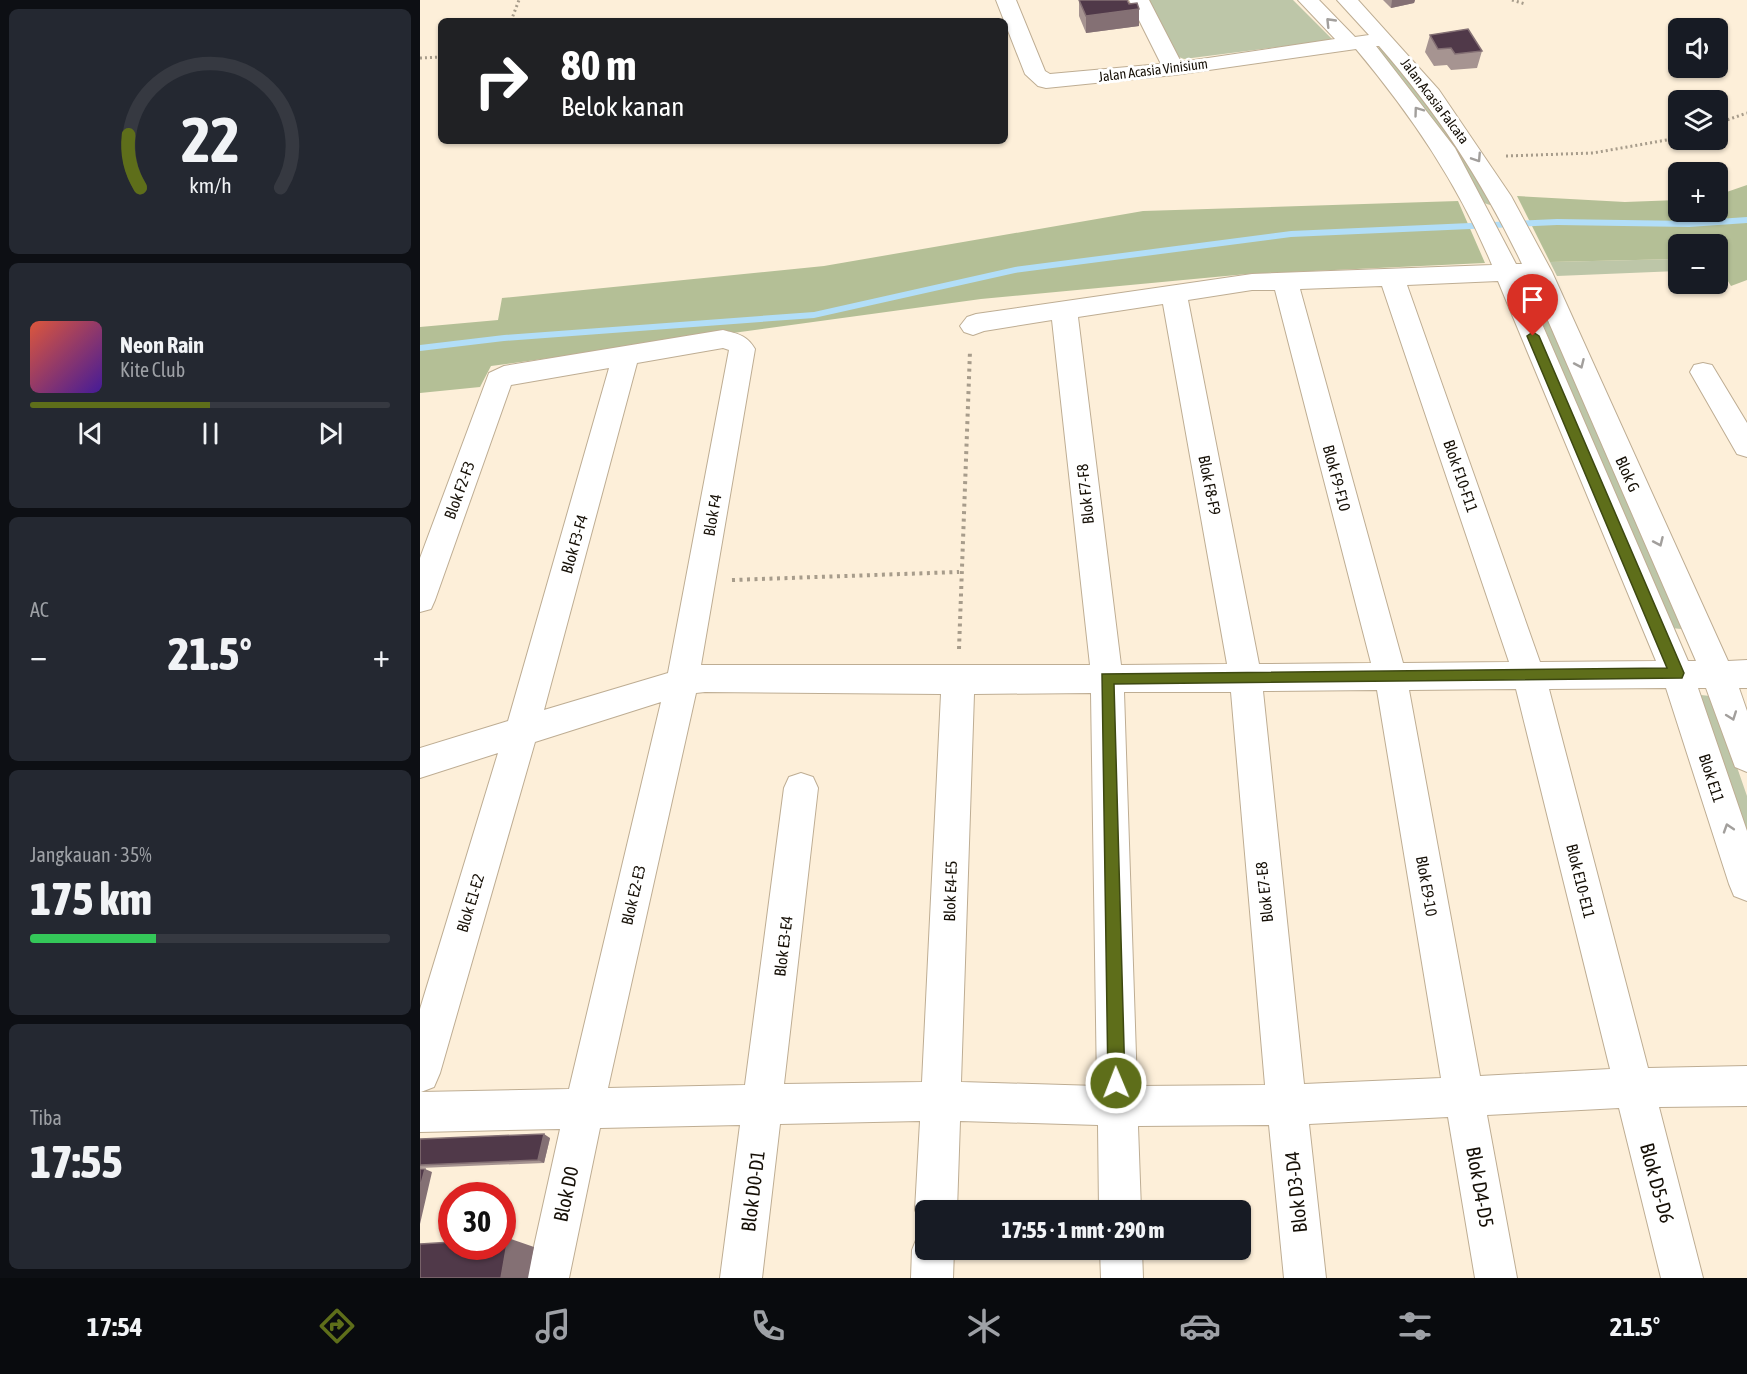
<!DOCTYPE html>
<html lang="id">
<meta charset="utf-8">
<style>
:root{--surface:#171b24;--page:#242831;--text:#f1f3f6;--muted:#9ea1a6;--line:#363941;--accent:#5e6e1a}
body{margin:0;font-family:"Asap Condensed",sans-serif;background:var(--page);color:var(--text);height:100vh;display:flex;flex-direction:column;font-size:22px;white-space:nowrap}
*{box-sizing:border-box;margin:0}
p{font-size:20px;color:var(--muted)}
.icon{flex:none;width:33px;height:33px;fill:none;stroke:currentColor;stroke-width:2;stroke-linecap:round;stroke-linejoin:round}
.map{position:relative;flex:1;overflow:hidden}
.details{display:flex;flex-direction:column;gap:9px;padding:9px;background:#0d0f14;width:420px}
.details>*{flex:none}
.hud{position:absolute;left:18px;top:18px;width:570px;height:126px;border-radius:9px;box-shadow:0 2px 4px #0004;background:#202124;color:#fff;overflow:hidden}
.controls{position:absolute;left:1248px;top:18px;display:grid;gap:12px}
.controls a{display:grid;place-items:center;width:60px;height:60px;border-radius:9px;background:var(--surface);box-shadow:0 2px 4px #0004;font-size:30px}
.speed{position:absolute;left:18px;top:1182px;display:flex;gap:12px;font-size:30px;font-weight:700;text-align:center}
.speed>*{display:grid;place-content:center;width:78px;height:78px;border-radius:50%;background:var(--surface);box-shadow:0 2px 4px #0004;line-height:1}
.speed .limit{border:9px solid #d22;background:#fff;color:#111}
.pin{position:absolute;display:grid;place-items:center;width:51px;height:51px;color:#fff;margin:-62px -26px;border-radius:50% 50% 50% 0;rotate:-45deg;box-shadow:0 0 6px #0007}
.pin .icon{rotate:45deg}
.me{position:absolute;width:66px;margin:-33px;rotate:359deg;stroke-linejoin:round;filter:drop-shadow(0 0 4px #0008)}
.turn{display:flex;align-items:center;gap:21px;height:126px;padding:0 24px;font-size:27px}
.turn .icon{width:78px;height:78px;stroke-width:2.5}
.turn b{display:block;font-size:42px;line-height:51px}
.big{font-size:45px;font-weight:800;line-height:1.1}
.details .tile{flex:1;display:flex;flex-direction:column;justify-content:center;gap:9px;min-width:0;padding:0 21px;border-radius:9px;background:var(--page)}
.details .dial{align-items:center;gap:0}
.dial svg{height:156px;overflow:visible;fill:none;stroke:var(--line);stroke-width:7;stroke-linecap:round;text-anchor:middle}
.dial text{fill:var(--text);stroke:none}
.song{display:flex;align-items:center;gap:18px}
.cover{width:72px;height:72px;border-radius:9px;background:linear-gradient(135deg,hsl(10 70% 55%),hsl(260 70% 35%))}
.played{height:6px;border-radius:3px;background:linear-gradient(90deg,var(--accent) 50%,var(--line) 50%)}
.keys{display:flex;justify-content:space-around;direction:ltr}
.heat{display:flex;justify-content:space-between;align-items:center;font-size:33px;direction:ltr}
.charge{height:9px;border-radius:4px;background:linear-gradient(90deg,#34c759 35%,var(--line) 0)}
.trip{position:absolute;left:495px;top:1200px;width:336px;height:60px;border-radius:9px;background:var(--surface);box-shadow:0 2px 4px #0004;font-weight:800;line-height:60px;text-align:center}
.dock{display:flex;height:96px;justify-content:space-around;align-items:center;background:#090b0e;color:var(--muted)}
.dock .icon{width:42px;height:42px}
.dock .on{color:var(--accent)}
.dock b{font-size:27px;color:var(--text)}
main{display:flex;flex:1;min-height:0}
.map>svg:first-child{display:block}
.green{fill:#bdc6a8}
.forest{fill:#b4bf96}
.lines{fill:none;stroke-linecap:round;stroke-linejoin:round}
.stream{fill:#b2def8;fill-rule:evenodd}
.minor-casing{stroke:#bead93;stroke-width:2}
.path-far1{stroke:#a79c8b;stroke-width:3;stroke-dasharray:2 3;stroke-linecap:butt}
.path{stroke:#a79c8b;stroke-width:4;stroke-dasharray:3 4.5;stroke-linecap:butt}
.minor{fill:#fff;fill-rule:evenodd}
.wall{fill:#a69491}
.shaded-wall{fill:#847074}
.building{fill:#503949;stroke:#847074;stroke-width:1.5}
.oneway{stroke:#a29f9c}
.route{fill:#5e6e1a;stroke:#3d4811;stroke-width:1.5}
.labels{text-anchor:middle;stroke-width:6;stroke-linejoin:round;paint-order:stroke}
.far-street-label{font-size:14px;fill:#161007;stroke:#fff}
.street-label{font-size:16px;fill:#161007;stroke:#fff}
.near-street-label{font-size:20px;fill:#161007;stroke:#fff}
</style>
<main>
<section class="details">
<div class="tile dial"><svg viewBox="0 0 100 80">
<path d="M14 69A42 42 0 1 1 86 69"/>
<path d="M14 69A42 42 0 0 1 8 42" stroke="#5e6e1a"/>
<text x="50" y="56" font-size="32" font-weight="700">22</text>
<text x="50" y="72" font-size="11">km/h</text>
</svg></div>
<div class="tile">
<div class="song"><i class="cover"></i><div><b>Neon Rain</b><p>Kite Club</p></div></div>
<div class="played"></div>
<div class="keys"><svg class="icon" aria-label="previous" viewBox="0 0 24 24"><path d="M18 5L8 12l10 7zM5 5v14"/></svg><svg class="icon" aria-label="pause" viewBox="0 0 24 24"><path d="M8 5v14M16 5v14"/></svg><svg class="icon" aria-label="next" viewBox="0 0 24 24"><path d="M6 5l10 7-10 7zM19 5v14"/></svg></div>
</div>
<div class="tile"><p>AC</p>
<div class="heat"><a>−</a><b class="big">21.5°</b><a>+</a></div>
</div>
<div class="tile"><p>Jangkauan · 35%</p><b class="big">175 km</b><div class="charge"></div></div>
<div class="tile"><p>Tiba</p><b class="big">17:55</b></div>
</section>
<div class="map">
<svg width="1327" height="1278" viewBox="0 0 1327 1278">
<rect width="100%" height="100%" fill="#fdefd9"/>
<path class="green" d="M728 0H873L913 40 764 59 756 56Z
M961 45 992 77 1076 202 1070 205 1064 203C1032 147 1000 97 957 49Z
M1258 259V271L1137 276 1130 262Z
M1116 301 1122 303 1261 625V629L1251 628 1248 624 1114 303Z
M1281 695 1290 696 1294 701 1327 796V838L1279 700Z"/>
<path class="forest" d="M1327 185V280L1311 286 1298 265V244H1258V259L1130 262 1097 196 1205 202 1258 200V212H1298V195Z
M1038 201 1065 263 827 274 561 299 71 366 60 387 0 393V327L78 320 82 298 404 266 723 211Z"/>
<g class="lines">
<path class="stream" d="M1327 217V223L1269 227 1137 225 871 237 595 273 394 318 84 341 0 351V345L84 335 394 312 595 267 871 231 1137 219 1269 221Z"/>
<g class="minor-casing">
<path id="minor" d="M576 0H596L625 71 630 74 741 64 709 0H729L761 62 915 39 878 0H899L935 37 949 35 917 0H938L1019 90 1091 196 1132 272 1308 661 1327 660V688H1319L1327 711V772L1315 767 1286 688H1278L1327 831V901L1314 896 1309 884 1246 688 1129 689 1228 1068 1327 1066V1106L1239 1107 1283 1278H1241L1199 1108 1067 1115 1097 1278H1055L1028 1117 889 1124 906 1278H864L849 1125 718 1126 721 1210H679L678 1125 540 1121 537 1210H506V1226L501 1225 495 1210 500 1121 360 1124 342 1278H300L320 1125 180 1128 149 1278H107L140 1129 0 1132V1009L78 753 0 778V748L88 721 189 368 91 385 15 600 11 609 0 612V558L69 373 84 366 303 330C318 334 327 335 335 349L281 665H670L632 320 564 331 553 335 544 332 540 326 547 317 556 314 832 274 1072 265C1038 184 992 116 936 49L754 75 626 88 618 86 605 74ZM956 46H959C1017 112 1064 184 1102 264H1096L1035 148ZM1110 279 1276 661H1268L1103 280ZM1078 281 1236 661 1120 662 987 285ZM962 286 1089 662 983 663 880 289ZM832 290H855L951 663 839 664 768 300ZM743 304 807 664 701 665 658 317ZM303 348 309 350 248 673 124 710 217 363ZM1096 689 1190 1069 1060 1076 989 690ZM957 690 1021 1078 884 1084 843 691ZM285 692 521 694 502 1082 364 1084 398 788 393 777 381 773 369 777 364 788 325 1085 188 1088 276 693ZM704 692H811L845 1085 717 1086ZM671 693 677 1086 541 1082 554 694ZM241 702 149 1089 1 1092 14 1087 20 1073 115 742Z
M1283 363 1292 365 1327 423V457L1317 454 1270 372 1274 365Z
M506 1232V1250H534L533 1278H491L492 1250 498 1235Z
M680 1250H722L723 1278H681Z"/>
</g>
<path class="path-far1" d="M1092 0 1105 4
M91 21 99 0
M0 58 21 57
M1298 123 1327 113
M1086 156 1173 153 1258 138"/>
<path class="path" d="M312 580 539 572
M539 649 550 351"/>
<use href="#minor" class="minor"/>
</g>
<path class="wall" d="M659 0 719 26 666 33 659 16Z
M963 0H995L994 3 971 8Z
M1010 35 1062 51 1057 68 1031 70 1027 65 1014 66 1005 52Z
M130 1138 124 1163 0 1168V1139Z"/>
<path class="shaded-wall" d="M972 0H995L994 3 971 8Z
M719 9V26L666 33V16Z
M124 1134 130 1138 124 1163 118 1160Z
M5 1169 12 1172 0 1224V1188Z
M88 1238 114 1247 108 1278H81Z"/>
<path class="building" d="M659 0H707L709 4 717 3 719 9 666 16Z
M1048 29 1062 51 1035 54 1031 48 1018 49 1010 35Z
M124 1134 118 1160 0 1165V1139Z
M0 1169H5L0 1188Z
M82 1238H88L81 1278H0V1244L32 1242V1246H82Z"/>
<defs><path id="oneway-chevron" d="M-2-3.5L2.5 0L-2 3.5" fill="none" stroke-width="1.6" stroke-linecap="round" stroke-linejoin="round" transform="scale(1.5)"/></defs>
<g class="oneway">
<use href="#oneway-chevron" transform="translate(910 22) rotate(-134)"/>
<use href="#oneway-chevron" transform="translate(998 111) rotate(-126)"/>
<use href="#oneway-chevron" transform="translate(1057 158) rotate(57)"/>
<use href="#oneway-chevron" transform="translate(1160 364) rotate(66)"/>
<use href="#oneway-chevron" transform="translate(1239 542) rotate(66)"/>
<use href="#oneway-chevron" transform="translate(1312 716) rotate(70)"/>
<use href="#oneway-chevron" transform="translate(1308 828) rotate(-108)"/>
</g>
<path class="route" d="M1113 332 1119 336 1264 673 1262 678 694 684 705 1083 702 1089 696 1091 690 1089 688 1083 682 674 1247 668 1107 336Z"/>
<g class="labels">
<g class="far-street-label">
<text transform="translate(733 70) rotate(-7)" y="5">Jalan Acasia Vinisium</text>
<text transform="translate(1015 101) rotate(53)" y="5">Jalan Acasia Falcata</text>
</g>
<g class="street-label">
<text transform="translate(1208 474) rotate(66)" y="6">Blok G</text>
<text transform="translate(1041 476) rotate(71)" y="6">Blok F10-F11</text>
<text transform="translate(917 478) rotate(75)" y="6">Blok F9-F10</text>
<text transform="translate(790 485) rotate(79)" y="6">Blok F8-F9</text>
<text transform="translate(39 490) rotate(-70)" y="6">Blok F2-F3</text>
<text transform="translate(665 494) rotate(-96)" y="6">Blok F7-F8</text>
<text transform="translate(292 515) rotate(-80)" y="6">Blok F4</text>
<text transform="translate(154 544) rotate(-74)" y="6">Blok F3-F4</text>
<text transform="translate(1292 778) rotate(72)" y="6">Blok E11</text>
<text transform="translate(1161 881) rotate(76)" y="6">Blok E10-E11</text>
<text transform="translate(1007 886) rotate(80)" y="6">Blok E9-10</text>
<text transform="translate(530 891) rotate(-88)" y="6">Blok E4-E5</text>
<text transform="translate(844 892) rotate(-96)" y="6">Blok E7-E8</text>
<text transform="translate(213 895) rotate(-77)" y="6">Blok E2-E3</text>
<text transform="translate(50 903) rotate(-73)" y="6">Blok E1-E2</text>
<text transform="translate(363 946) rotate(-83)" y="6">Blok E3-E4</text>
</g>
<g class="near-street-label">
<text transform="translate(1237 1183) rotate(75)" y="7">Blok D5-D6</text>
<text transform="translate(1060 1187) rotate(80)" y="7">Blok D4-D5</text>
<text transform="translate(333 1191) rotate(-83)" y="7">Blok D0-D1</text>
<text transform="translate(876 1192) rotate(-96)" y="7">Blok D3-D4</text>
<text transform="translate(146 1194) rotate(-78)" y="7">Blok D0</text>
</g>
</g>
</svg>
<div class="controls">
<a><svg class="icon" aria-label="sound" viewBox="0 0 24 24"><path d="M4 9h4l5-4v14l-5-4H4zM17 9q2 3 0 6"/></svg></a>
<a><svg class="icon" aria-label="layers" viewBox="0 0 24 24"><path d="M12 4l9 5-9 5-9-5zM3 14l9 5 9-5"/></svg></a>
<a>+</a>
<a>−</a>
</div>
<div class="speed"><div class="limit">30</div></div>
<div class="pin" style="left:1113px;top:336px;background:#d93025"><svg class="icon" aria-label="arrive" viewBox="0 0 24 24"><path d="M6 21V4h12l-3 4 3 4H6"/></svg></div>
<svg class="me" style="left:696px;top:1083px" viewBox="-20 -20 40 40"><circle r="17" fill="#5e6e1a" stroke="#fff" stroke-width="3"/><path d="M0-11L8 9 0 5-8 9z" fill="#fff"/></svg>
<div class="trip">17:55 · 1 mnt · 290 m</div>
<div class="hud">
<div class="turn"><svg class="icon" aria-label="right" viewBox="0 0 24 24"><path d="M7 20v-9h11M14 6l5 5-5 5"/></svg><div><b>80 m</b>Belok kanan</div></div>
</div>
</div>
</main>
<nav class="dock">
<b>17:54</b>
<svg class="icon on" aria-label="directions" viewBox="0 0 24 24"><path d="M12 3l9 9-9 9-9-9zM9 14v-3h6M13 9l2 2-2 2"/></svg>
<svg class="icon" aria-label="music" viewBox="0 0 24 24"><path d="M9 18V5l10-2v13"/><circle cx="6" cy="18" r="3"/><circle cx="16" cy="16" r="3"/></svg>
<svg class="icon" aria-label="phone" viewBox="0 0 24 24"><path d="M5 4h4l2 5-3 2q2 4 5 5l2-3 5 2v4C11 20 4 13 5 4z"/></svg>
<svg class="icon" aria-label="climate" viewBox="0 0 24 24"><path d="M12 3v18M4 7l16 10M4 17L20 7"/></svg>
<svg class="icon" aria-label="car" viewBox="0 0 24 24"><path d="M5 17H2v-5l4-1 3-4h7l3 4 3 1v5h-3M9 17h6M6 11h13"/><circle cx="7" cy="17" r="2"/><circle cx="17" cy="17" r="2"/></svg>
<svg class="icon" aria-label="filters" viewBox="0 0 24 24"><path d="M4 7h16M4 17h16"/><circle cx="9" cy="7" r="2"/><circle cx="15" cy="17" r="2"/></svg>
<b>21.5°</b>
</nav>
